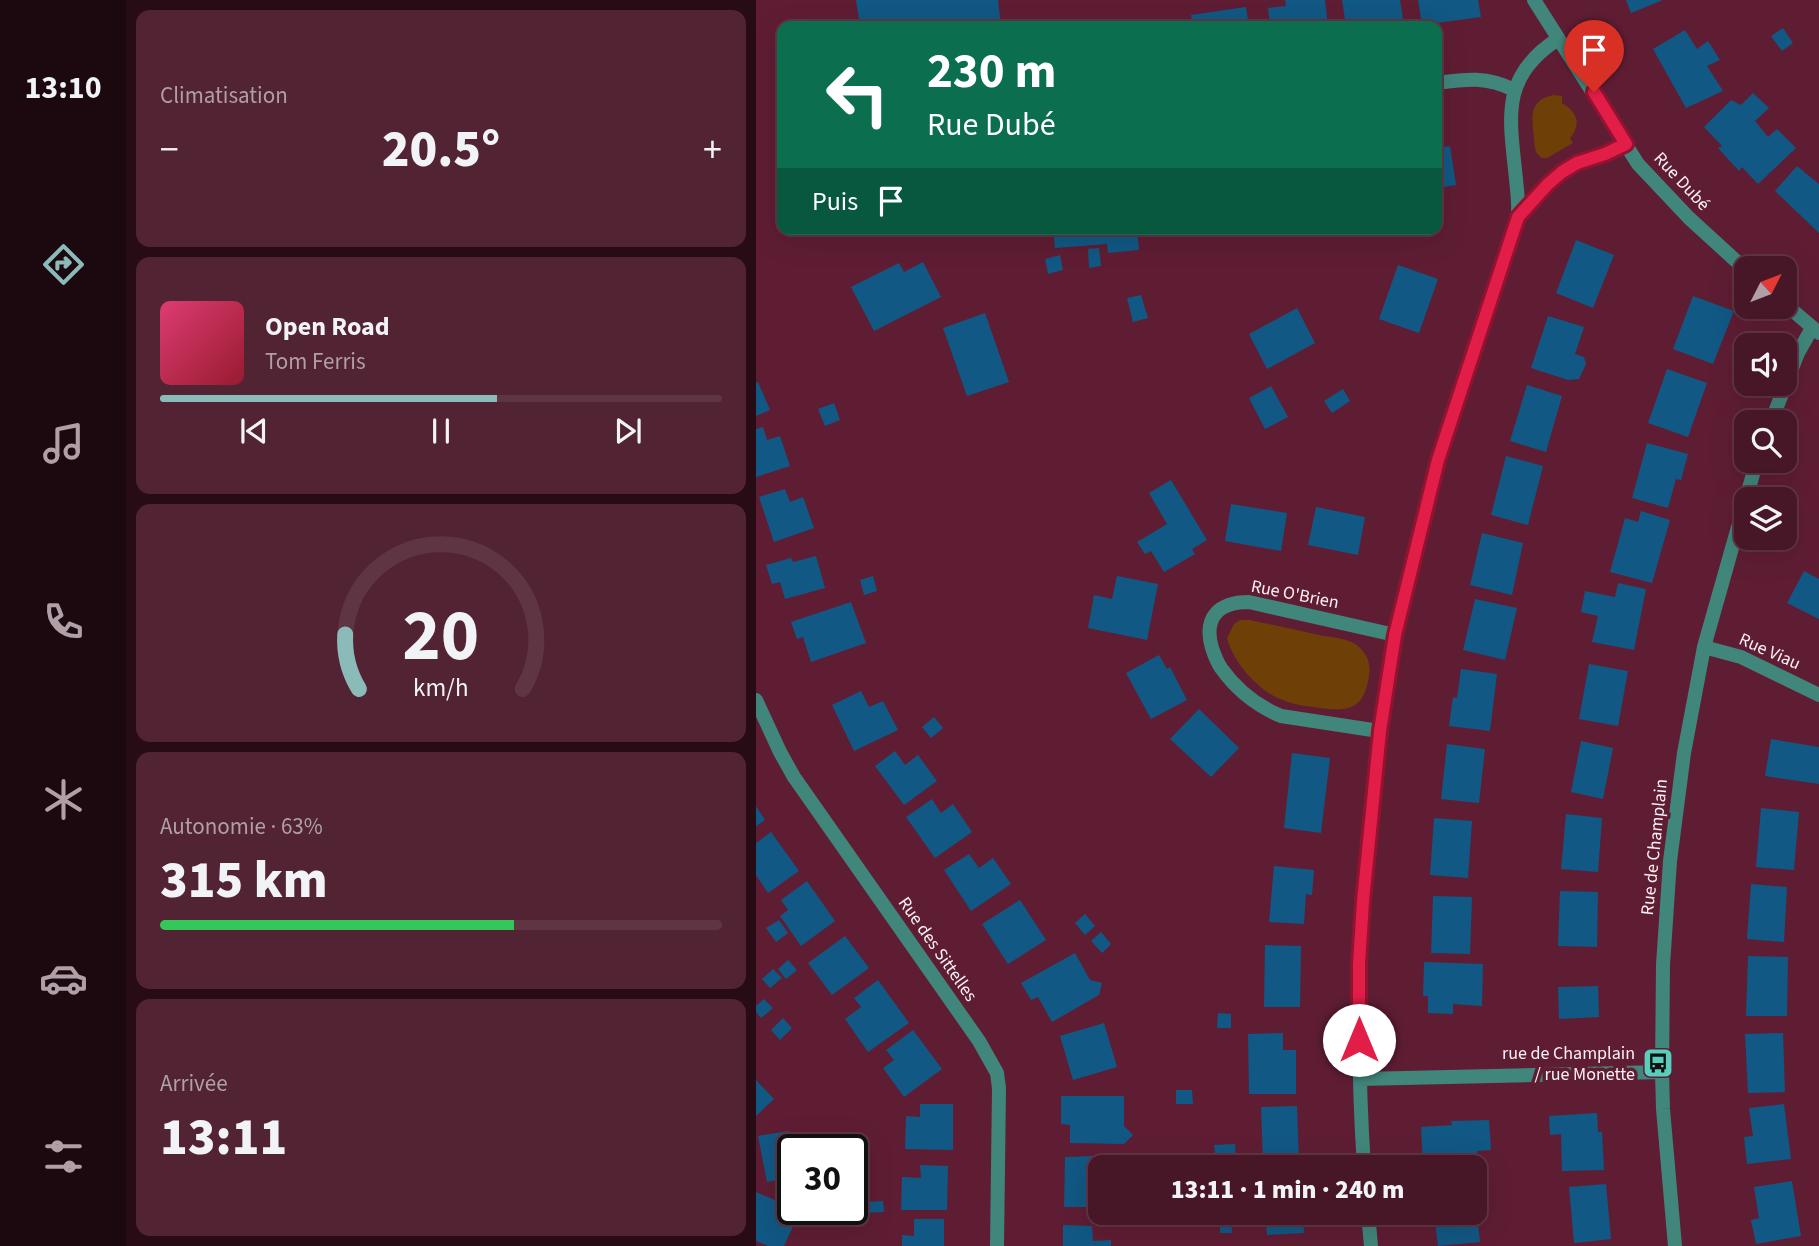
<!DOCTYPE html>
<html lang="fr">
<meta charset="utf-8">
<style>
:root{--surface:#471627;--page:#512333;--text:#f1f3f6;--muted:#b09fa7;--line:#5f3544;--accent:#8bbbb9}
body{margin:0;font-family:"Source Sans 3",sans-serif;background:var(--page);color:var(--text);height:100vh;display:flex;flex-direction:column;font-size:26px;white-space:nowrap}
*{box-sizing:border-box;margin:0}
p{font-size:23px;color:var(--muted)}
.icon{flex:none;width:38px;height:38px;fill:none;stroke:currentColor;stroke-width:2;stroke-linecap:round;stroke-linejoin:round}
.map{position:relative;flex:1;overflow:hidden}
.sheet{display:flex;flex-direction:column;gap:10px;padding:10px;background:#270c15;width:630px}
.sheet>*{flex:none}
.hud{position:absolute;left:21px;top:21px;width:665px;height:214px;border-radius:14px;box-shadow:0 7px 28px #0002,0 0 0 2px var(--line);background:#0b6e4f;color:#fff;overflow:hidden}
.needle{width:46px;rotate:48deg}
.controls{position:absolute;left:978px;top:256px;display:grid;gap:14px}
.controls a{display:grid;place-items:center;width:63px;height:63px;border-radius:14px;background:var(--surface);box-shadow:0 7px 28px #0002,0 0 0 2px var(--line);font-size:35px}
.speed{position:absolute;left:21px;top:1134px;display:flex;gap:14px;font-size:35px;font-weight:700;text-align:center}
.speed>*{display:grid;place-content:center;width:91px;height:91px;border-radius:50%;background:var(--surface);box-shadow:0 7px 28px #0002,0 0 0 2px var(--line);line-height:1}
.speed .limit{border:4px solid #111;border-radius:10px;background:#fff;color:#111}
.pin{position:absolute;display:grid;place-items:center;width:60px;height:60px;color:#fff;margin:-72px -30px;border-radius:50% 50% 50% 0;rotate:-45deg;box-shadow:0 0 7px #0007}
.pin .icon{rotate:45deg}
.me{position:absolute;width:77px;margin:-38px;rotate:0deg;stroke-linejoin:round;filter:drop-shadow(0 0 5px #0008)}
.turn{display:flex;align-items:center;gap:24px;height:147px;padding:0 35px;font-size:32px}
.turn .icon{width:91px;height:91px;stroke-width:2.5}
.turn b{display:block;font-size:49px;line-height:60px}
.then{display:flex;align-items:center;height:66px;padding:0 35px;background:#0003;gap:14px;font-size:26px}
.big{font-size:52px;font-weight:800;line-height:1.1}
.sheet .tile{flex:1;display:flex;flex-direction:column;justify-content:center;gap:10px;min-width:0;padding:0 24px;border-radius:14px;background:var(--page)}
.sheet .dial{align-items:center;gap:0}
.dial svg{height:182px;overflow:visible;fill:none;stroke:var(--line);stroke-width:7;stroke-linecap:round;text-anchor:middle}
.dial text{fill:var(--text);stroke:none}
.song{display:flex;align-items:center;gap:21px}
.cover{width:84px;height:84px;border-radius:10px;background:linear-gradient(135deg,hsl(340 70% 55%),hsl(350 70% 35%))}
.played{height:7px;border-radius:4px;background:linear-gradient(90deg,var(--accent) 60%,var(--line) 60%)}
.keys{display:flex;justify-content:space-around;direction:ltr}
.heat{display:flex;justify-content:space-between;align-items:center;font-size:38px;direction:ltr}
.charge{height:10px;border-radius:5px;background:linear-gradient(90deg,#34c759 63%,var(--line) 0)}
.trip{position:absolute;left:332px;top:1155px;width:399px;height:70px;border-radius:14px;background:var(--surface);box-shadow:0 7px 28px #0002,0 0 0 2px var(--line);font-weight:800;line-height:70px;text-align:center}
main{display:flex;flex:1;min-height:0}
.menu{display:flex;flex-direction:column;width:126px;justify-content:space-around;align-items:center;background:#1c0910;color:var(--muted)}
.menu .icon{width:49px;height:49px}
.menu .on{color:var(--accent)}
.menu b{font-size:32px;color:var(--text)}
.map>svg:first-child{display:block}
.green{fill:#6f3f08}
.building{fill:#115884}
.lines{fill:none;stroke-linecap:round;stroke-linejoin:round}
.street{stroke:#41867b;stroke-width:14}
.route-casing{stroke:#92132f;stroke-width:18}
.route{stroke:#e11d48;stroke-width:12}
.labels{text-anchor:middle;stroke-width:7;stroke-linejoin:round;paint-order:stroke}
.street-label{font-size:18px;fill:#f9f1f2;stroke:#5f1d34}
.poi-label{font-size:18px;fill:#f9f1f2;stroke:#5f1d34;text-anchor:end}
</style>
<main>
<nav class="menu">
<b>13:10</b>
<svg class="icon on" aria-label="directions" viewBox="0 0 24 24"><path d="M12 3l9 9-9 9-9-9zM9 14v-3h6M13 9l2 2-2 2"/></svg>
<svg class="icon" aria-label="music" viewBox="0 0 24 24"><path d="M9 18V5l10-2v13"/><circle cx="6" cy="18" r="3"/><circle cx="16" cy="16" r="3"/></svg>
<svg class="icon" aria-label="phone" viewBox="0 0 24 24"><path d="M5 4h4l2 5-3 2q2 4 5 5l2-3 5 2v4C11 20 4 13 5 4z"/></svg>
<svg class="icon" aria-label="climate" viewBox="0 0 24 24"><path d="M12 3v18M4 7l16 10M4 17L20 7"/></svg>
<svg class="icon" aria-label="car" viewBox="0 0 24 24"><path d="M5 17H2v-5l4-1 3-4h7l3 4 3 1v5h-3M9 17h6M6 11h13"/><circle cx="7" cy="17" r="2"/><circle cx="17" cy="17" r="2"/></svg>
<svg class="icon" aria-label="filters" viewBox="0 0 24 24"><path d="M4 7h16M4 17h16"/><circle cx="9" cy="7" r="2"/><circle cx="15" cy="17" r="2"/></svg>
</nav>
<section class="sheet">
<div class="tile"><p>Climatisation</p>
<div class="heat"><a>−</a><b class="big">20.5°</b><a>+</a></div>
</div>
<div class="tile">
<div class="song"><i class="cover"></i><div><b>Open Road</b><p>Tom Ferris</p></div></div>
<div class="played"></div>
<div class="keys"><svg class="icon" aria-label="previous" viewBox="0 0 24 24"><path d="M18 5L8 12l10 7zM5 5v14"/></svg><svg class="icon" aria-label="pause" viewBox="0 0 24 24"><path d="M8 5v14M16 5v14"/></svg><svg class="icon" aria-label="next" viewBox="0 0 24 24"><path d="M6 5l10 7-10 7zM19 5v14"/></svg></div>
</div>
<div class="tile dial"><svg viewBox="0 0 100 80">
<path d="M14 69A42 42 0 1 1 86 69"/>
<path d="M14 69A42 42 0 0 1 8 45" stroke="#8bbbb9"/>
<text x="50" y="56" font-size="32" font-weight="700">20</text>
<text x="50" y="72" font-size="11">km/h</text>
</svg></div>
<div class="tile"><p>Autonomie · 63%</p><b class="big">315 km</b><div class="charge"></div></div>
<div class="tile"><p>Arrivée</p><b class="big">13:11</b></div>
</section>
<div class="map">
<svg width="1063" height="1246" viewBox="0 0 1063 1246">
<rect width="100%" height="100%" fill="#5f1d34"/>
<path class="green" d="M798 95 806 96V103C821 112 826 124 814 138L817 143 791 158H786C778 152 779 148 778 138 776 118 772 100 798 95Z
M484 620H494C517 625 540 630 563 635 574 637 589 638 599 644 611 652 615 663 613 676 608 709 593 712 564 708 551 706 538 705 527 700 503 692 477 662 471 638L478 624Z"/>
<path class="building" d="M100 0H242L245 26H104Z
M529 0H569L572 26H514L512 8 530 6Z
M586 0H644L648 26H590Z
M662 0H722L725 17 666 25Z
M870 0H907L875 13Z
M490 7 493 26H437L435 15Z
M1027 28 1037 43 1026 51 1015 36Z
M929 30 941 49 952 41 964 60 951 66 967 91 930 108 897 49Z
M997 93 1013 108 999 121 1012 137 1021 129 1040 148 1002 184 986 167 983 171 962 148 966 146 948 127 975 100 985 105Z
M694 146 700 185 681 188V148Z
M1041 166 1063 184V233L1019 191Z
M297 229H381L383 250 352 253 351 244 299 248Z
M820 240 858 255 837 308 800 293Z
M343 248 345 266 333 268 332 249Z
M304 255 307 270 292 274 289 259Z
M167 262 185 297 118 331 95 287 143 263 148 272Z
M642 265 682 279 663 333 623 319Z
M385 295 392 318 377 322 371 298Z
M937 296 978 311 957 364 917 349Z
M541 308 559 343 511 369 493 334Z
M229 313 253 382 211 396 187 328Z
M792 316 828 327 819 354 828 357 830 364 823 379 812 380 775 368Z
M911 369 951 383 932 437 892 423Z
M2 382 14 410 0 416V383Z
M771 385 806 396 790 452 754 441Z
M515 386 532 417 509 429 493 398Z
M587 389 594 401 576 413 568 401Z
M78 403 84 420 69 426 62 409Z
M7 427 11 440 24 436 34 466 0 477V429Z
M891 443 932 454 925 480 920 479 912 508 876 498Z
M750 456 787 466 772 525 735 515Z
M415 480 451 540 436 549 439 554 408 572 395 551 389 554 381 542 411 524 393 493Z
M29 489 34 502 47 497 58 528 18 542 3 497Z
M475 504 531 513 525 551 469 541Z
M560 507 609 517 602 555 552 545Z
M885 511 914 520 896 583 854 572 869 518 882 522Z
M726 533 767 543 756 595 714 585Z
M60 556 69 588 29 599 24 582 16 584 10 565 35 558 37 562Z
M1048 571 1063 579V619L1031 603Z
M117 576 121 591 108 595 104 580Z
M361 576 402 584 391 640 332 628 338 595 356 599Z
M862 583 890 589 878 650 836 642 842 616 825 612 829 591 859 597Z
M719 599 761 608 749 660 707 650Z
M95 602 110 643 55 662 47 637 41 639 35 622Z
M403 655 411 669 414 667 431 700 395 719 370 673Z
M833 664 872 671 862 726 823 719Z
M705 669 741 674 734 731 693 726 697 697 701 698Z
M105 691 113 707 127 701 142 730 98 751 76 705Z
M443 709 483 748 455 777 414 739Z
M178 717 187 728 175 738 166 727Z
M1015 739 1063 747V784L1009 776Z
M825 741 857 748 847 799 815 792Z
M691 744 729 749 723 803 685 799Z
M139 751 149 765 162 755 181 781 148 805 119 766Z
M536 753 574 758 565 833 528 828Z
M176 799 185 813 197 804 216 832 179 858 150 817Z
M0 806 9 820 0 826Z
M1005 808 1043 812 1038 870 1000 867Z
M810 814 846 818 842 872 805 869Z
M678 818 716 821 712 878 674 875Z
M15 832 43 871 12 893 0 875V843Z
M213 854 223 868 237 858 255 884 215 911 188 870Z
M518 866 558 870 556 895 550 894 548 924 513 922Z
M51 881 79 921 45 946 24 916 32 910 25 900Z
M995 884 1031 887 1028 942 991 939Z
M804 891 842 892 841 947 802 946Z
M677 896 716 897 714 954 675 953Z
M264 900 290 940 252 964 226 924Z
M329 914 339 926 329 935 319 923Z
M23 920 32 933 20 942 10 928Z
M345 932 355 944 346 953 335 941Z
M89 936 113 968 76 995 52 963Z
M509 945 545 946 544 1007H508Z
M319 953 334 980 346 983 343 995 296 1022 282 997 275 1000 265 983Z
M992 956 1032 957 1031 1016H990Z
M32 960 41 970 30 979 22 969Z
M668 962 727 964 726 1006 697 1004V1014L672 1013V996H667Z
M17 969 26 978 14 988 6 979Z
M122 980 153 1023 112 1052 89 1019 105 1007 98 998Z
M842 986 843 1017 803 1019 802 987Z
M8 999 17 1008 5 1018 0 1012V1006Z
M462 1013 475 1014V1028H461Z
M27 1018 36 1028 24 1040 15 1030Z
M348 1023 361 1067 317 1080 304 1036Z
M157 1030 186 1069 148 1097 127 1068 138 1060 130 1050Z
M527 1033V1050H540V1094H493L492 1034Z
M1027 1033 1029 1092 992 1093 989 1034Z
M0 1080 18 1099 0 1116Z
M420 1090H436L437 1104H420Z
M305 1096H368V1126L377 1135 368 1144 314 1143V1125L305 1124Z
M164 1104H197V1150L149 1149 150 1116 164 1117Z
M1028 1104 1035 1159 991 1164 988 1137 997 1136 993 1108Z
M541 1106 543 1162 507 1164 505 1107Z
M841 1113 842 1132H846L848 1170 806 1171 805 1134 794 1135 793 1116Z
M733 1120 735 1150 721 1151 722 1163H720V1167H705V1164L667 1166 665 1127 696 1125 695 1121Z
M33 1131 37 1150V1177L11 1182 2 1136Z
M479 1144 480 1164 460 1166 458 1145Z
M339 1156V1172H345V1207H308L309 1157Z
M164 1165 192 1166 191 1210H145L146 1177 165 1178Z
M1036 1181 1045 1236 1000 1244 995 1220 1003 1218 998 1187Z
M850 1184 855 1239 818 1243 813 1187Z
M0 1192 44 1211 28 1246H12L0 1241Z
M127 1201 128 1212 107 1213V1202Z
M509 1213H547L548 1233 511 1235Z
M678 1213H721L724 1242 682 1246Z
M464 1216H475L476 1233H464Z
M158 1219H188V1246H146V1235L158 1236Z
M307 1225 336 1226 337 1241 355 1240V1246H307Z"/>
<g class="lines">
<path class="street" d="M778 0 882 164 933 218 990 270
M681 83C710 79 731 76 758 90
M762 217C779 198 795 177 819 165 835 156 853 153 870 144
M1029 304 1063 333
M1015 422 1042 353 1056 328
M948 647 985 657 1063 695
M0 700 24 752 38 777 223 1041 241 1073 243 1088 241 1246
M623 731 525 716C501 706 480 689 465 668 461 662 458 654 456 648 447 617 463 602 493 602L639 635
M604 1079 906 1072
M608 1167C592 929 617 689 682 459 698 401 719 344 739 287 746 265 756 242 761 220 764 208 761 192 760 179 754 119 743 77 802 39
M612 1213 615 1246
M919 1246 907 1109 906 1072 907 965 914 861 928 753 948 647 1001 460"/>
</g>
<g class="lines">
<g class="route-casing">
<path id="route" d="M603 1040V964L607 901 624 731 639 635 682 460 762 217 792 184 806 172 821 163 849 154 870 144 838 92"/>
</g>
<use href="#route" class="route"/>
</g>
<defs>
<g id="bus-square" transform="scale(1.575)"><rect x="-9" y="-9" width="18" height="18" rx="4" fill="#5acebd" stroke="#5f1d34"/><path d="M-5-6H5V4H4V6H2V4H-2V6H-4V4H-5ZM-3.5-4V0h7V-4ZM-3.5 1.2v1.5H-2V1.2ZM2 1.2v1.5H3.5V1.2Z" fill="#111"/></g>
</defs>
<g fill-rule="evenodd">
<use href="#bus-square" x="902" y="1063"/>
</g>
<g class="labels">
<g class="street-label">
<text transform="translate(926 181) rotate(47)" y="6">Rue Dubé</text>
<text transform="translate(539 594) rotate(11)" y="6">Rue O'Brien</text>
<text transform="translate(1014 651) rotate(24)" y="6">Rue Viau</text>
<text transform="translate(898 847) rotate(-84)" y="6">Rue de Champlain</text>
<text transform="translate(182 949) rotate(55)" y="6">Rue des Sittelles</text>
</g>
<g class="poi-label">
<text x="879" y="1059">rue de Champlain<tspan x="879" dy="21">/ rue Monette</tspan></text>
</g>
</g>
</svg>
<div class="controls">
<a><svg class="needle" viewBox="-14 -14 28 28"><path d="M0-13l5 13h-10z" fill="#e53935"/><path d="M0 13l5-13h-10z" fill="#b09fa7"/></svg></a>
<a><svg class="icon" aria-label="sound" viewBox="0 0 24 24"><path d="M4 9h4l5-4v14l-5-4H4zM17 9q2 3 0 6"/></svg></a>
<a><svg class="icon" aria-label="search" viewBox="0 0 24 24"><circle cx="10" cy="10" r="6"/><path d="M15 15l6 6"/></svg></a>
<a><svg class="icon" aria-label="layers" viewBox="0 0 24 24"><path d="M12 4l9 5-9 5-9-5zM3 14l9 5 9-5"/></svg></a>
</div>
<div class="speed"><div class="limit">30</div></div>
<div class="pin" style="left:838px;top:92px;background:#d93025"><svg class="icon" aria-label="arrive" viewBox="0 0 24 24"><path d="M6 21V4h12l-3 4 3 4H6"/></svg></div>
<svg class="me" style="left:603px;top:1040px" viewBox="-20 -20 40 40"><circle r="19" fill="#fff"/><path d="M0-13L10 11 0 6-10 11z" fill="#e11d48"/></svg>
<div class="trip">13:11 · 1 min · 240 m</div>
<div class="hud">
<div class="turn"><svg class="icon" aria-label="left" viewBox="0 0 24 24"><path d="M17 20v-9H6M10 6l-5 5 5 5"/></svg><div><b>230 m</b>Rue Dubé</div></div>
<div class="then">Puis<svg class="icon" aria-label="arrive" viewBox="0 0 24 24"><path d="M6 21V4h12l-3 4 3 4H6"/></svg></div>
</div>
</div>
</main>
